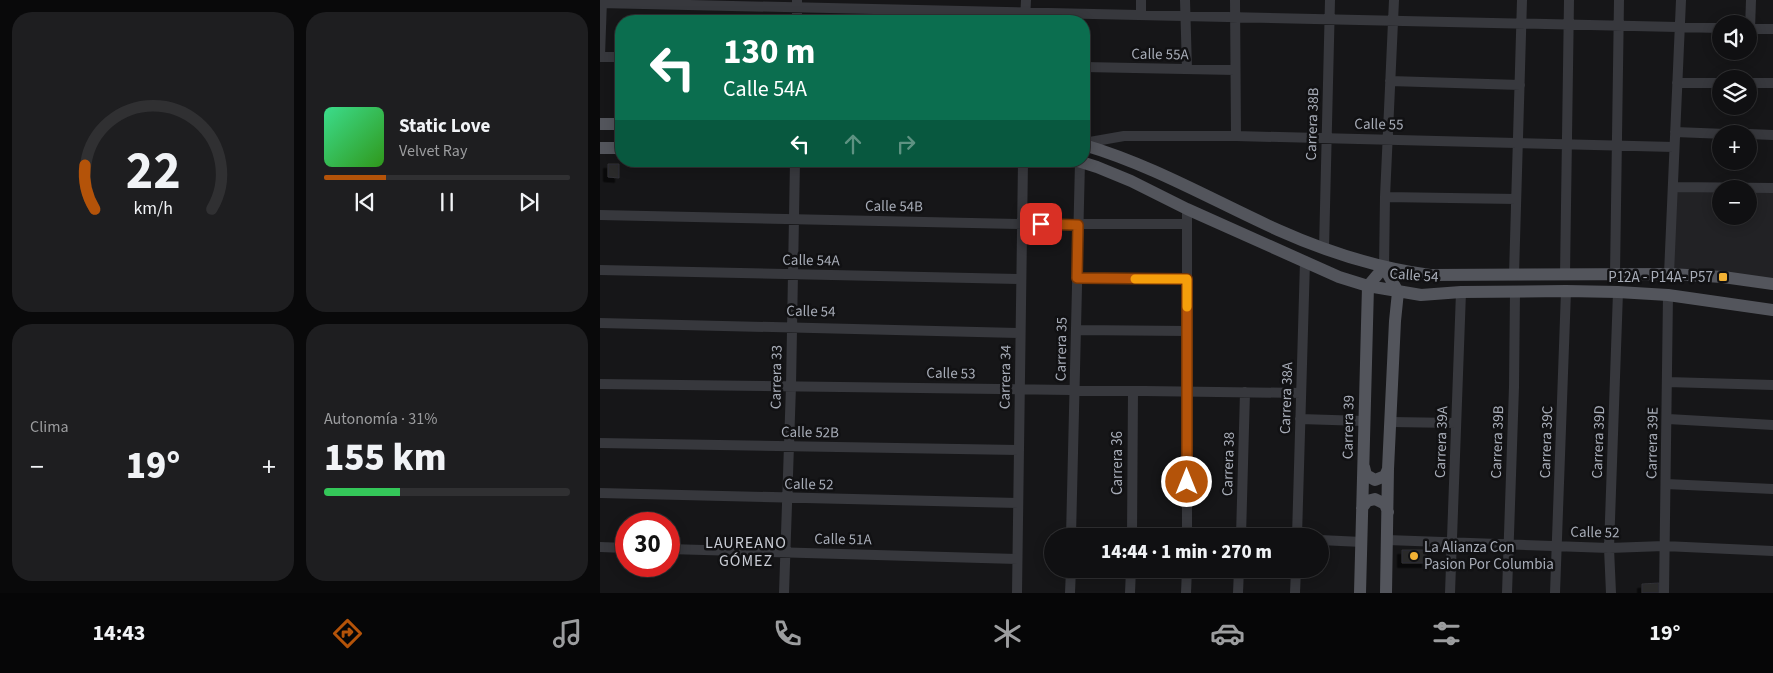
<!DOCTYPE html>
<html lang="es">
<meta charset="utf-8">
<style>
:root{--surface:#101012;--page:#1e1e20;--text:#f1f3f6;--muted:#9c9d9f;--line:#303032;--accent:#b45309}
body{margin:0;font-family:"Source Sans 3",sans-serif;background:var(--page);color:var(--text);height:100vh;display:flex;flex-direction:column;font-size:19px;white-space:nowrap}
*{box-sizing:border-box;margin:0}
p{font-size:16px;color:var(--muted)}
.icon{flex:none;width:28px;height:28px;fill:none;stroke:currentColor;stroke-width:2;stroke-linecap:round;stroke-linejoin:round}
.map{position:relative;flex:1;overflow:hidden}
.sheet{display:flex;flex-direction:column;gap:12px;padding:12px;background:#09090a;width:600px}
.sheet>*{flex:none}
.banner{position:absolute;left:15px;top:15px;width:475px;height:152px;border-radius:20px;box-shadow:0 2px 12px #0003,0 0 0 1px var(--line);background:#0b6e4f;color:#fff;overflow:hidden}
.tools{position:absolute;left:1112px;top:15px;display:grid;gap:10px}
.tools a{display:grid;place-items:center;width:45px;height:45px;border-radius:50%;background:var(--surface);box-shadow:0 2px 12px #0003,0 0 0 1px var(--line);font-size:25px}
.speed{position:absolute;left:15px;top:512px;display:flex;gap:10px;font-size:25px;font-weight:700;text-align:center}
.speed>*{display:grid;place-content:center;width:65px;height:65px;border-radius:50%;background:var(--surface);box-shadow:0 2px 12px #0003,0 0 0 1px var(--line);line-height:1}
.speed .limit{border:8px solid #d22;background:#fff;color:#111}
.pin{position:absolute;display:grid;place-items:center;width:42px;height:42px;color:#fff;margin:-21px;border-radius:10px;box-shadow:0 2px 8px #0006}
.me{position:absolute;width:55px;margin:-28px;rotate:0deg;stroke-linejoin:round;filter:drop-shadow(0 0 4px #0008)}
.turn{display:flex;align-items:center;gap:18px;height:105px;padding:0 25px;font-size:22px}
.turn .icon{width:65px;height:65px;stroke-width:2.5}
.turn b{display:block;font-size:35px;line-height:42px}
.lanes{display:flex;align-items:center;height:48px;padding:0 25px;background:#0003;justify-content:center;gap:25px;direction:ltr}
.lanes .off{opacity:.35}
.big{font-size:38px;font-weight:800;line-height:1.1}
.sheet .card{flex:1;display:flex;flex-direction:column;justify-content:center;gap:8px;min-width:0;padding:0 18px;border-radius:20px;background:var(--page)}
.sheet .dial{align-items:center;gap:0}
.dial svg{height:130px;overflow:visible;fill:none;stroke:var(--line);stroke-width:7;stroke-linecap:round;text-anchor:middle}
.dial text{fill:var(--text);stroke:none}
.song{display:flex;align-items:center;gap:15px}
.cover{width:60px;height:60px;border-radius:8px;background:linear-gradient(135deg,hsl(150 70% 55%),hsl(110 70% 35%))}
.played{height:5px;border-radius:2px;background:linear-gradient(90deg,var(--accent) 25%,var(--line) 25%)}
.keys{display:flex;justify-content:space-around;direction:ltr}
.heat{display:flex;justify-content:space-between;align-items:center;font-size:28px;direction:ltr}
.charge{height:8px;border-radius:4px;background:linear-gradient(90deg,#34c759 31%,var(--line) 0)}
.sheet .tiles{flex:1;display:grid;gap:12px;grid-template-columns:repeat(2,1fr)}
.trip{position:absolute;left:444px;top:528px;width:285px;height:50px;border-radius:25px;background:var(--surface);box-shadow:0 2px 12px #0003,0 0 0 1px var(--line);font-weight:800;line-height:50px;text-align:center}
.menu{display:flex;height:80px;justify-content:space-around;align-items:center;background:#060607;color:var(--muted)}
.menu .icon{width:35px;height:35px}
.menu .active{color:var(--accent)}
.menu b{font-size:22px;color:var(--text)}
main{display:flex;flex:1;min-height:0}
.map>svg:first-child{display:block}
.built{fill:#222225;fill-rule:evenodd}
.building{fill:#29292c;stroke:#303034;filter:url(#shadow)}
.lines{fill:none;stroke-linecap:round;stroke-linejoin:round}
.minor{stroke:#37383d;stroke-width:10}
.major{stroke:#53555c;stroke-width:12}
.route-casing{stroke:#753606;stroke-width:12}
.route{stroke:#b45309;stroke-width:9}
.slow{stroke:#f59e0b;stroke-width:9}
.poi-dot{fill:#f2b134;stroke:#111113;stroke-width:2}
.labels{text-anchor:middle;stroke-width:5;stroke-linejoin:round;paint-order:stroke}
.street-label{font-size:15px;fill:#a8adb8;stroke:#111113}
.poi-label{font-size:15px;fill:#a8adb8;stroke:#111113;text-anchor:end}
.neighbourhood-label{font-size:16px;letter-spacing:1px;fill:#c9ccd4;stroke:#111113}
</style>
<main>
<section class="sheet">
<div class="tiles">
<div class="card dial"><svg viewBox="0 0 100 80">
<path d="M14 69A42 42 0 1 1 86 69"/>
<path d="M14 69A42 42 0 0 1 8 42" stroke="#b45309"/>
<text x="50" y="56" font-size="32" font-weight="700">22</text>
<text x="50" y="72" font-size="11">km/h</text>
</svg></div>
<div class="card">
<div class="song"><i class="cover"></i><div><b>Static Love</b><p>Velvet Ray</p></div></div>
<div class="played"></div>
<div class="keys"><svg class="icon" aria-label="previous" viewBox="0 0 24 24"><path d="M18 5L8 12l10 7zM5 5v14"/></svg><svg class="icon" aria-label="pause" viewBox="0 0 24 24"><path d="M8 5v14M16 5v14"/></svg><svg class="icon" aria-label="next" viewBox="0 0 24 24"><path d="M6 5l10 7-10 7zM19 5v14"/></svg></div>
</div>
<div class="card"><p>Clima</p>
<div class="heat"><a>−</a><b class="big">19°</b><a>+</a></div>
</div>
<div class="card"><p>Autonomía · 31%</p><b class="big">155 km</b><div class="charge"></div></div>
</div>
</section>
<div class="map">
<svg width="1173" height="593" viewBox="0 0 1173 593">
<defs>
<filter id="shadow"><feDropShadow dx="-4.5" dy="4.5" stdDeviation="0" flood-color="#0009"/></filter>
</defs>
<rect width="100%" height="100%" fill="#161618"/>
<path class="built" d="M1073 187 1173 188V284L1069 274ZM1121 189H1149V216H1121Z"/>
<path class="building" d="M8 164H19V178L8 177Z
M802 550H826V563H802Z
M1059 583V593H1042V584Z"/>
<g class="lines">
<path class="minor" d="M541 0V15
M585 0 587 69
M635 0 636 136
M0 3 1121 28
M197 21V0
M425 21 426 0
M1149 29H1173
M1150 29 1151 0
M0 56 2 0
M0 57H21
M484 67 635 70
M790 81 920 85
M1077 83H1121
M1149 83H1173
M1075 132 1126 134
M1149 134 1173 135
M484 143 524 136H636L1074 147
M1073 187 1173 188
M785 197 916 199
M0 215 422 224H587
M724 249 730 0
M784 267 785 197 794 0
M0 270 421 279
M1015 274 1019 0
M1069 274 1081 0
M914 275 922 0
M965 275 969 0
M477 278 587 279
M0 323 420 333
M476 330 587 331
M1067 382 1173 385
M0 384 701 393
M700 419 764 421
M1068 419 1173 425
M791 422 856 423
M0 443 419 450
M1066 484 1173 489
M0 493 418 503
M532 534 600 536
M471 536 480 162
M532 536 533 391
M587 536V209
M641 536 645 392
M697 536 705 261
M720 540 762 542
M787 540 1009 548 1064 546 1173 551
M0 547 26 548
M69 549 417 559
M184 593 191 386 195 161
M417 593 423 161
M470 593 471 569
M530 593 531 569
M586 593 587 569
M638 593 639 569
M695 593 696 569
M850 593 861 292
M907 593 914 387 915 292
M955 593 966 291
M1011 593 1009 548 1018 292
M1064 593 1068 295"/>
<path class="major" d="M0 124H21
M484 145C552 165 614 201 678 230 727 252 778 268 830 275L1069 274 1123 277 1173 284
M0 148H21
M478 161 497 167 531 181 587 209 739 277 768 286 821 295 861 292 966 291 1018 292 1068 295 1173 310
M784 267 798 292 795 321 788 469 786 593
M764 467 766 475 775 480 785 476 788 469
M762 508 767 501 775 499 785 504 788 512
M760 593 768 286 784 267"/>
</g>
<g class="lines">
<g class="route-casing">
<path id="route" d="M441 224 478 225 477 278 587 279V482"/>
</g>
<use href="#route" class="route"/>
<path class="slow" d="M535 279H587V307"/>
</g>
<g class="poi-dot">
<rect x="1118" y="272" width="10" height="10" rx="2.5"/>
<circle cx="814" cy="556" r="5"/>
</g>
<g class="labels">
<g class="street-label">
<text transform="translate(560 54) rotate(1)" y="5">Calle 55A</text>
<text transform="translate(712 124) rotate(-88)" y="5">Carrera 38B</text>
<text transform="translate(779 124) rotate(1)" y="5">Calle 55</text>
<text transform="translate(294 206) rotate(1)" y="5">Calle 54B</text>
<text transform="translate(211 260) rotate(1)" y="5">Calle 54A</text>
<text transform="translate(814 275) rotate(4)" y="5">Calle 54</text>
<text transform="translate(211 311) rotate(1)" y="5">Calle 54</text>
<text transform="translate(461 349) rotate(-89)" y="5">Carrera 35</text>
<text transform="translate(351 373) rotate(1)" y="5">Calle 53</text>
<text transform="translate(176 377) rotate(-89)" y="5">Carrera 33</text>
<text transform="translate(405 377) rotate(-89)" y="5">Carrera 34</text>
<text transform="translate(686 398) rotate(-88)" y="5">Carrera 38A</text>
<text transform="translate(748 427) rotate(-89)" y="5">Carrera 39</text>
<text transform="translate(210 432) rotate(1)" y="5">Calle 52B</text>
<text transform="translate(841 442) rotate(-88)" y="5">Carrera 39A</text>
<text transform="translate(897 442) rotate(-88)" y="5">Carrera 39B</text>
<text transform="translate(946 442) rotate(-88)" y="5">Carrera 39C</text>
<text transform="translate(998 442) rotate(-88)" y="5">Carrera 39D</text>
<text transform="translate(1052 443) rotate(-89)" y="5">Carrera 39E</text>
<text transform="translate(517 463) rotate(-90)" y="5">Carrera 36</text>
<text transform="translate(628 464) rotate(-88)" y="5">Carrera 38</text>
<text transform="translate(209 484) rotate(1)" y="5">Calle 52</text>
<text transform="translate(995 532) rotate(1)" y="5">Calle 52</text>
<text transform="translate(243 539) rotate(1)" y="5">Calle 51A</text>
</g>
<g class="poi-label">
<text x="1113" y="282">P12A - P14A- P57</text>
<text x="824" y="552" text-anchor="start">La Alianza Con<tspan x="824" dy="17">Pasion Por Columbia</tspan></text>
</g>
<g class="neighbourhood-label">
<text x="146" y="548">LAUREANO<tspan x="146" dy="18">GÓMEZ</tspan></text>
</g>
</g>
</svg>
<div class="tools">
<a><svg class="icon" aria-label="sound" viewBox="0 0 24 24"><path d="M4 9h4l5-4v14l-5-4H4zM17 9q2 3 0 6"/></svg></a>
<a><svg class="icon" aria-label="layers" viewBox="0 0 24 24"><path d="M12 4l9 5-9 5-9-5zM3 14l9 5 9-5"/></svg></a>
<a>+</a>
<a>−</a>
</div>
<div class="speed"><div class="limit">30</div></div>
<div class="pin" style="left:441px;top:224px;background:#d93025"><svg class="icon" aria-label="arrive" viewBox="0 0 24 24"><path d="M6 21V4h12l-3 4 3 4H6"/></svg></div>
<svg class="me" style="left:587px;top:482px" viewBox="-20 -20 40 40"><circle r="17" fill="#b45309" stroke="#fff" stroke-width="3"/><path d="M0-11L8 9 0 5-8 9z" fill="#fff"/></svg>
<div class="trip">14:44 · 1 min · 270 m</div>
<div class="banner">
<div class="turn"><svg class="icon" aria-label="left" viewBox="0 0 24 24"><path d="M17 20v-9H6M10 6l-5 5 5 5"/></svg><div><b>130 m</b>Calle 54A</div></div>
<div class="lanes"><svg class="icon" aria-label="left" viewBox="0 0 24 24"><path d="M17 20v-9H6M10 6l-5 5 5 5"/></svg><svg class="icon off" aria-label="ahead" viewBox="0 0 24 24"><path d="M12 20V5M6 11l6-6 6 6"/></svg><svg class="icon off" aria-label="right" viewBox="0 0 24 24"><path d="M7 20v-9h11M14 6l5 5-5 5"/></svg></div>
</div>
</div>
</main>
<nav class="menu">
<b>14:43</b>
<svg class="icon active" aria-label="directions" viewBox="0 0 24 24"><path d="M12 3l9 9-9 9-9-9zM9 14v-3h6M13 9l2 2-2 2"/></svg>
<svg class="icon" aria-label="music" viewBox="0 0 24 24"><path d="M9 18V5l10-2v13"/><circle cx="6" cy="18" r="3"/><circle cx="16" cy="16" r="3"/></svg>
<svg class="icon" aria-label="phone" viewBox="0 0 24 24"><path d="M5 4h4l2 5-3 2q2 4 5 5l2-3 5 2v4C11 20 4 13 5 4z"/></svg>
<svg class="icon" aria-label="climate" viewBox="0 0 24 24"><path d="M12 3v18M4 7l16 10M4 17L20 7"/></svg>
<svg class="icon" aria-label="car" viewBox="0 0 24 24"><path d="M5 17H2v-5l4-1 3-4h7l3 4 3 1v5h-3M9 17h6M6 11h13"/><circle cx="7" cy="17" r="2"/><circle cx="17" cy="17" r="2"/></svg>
<svg class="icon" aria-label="filters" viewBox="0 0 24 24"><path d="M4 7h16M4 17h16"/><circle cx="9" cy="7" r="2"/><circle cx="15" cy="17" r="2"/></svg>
<b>19°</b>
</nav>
